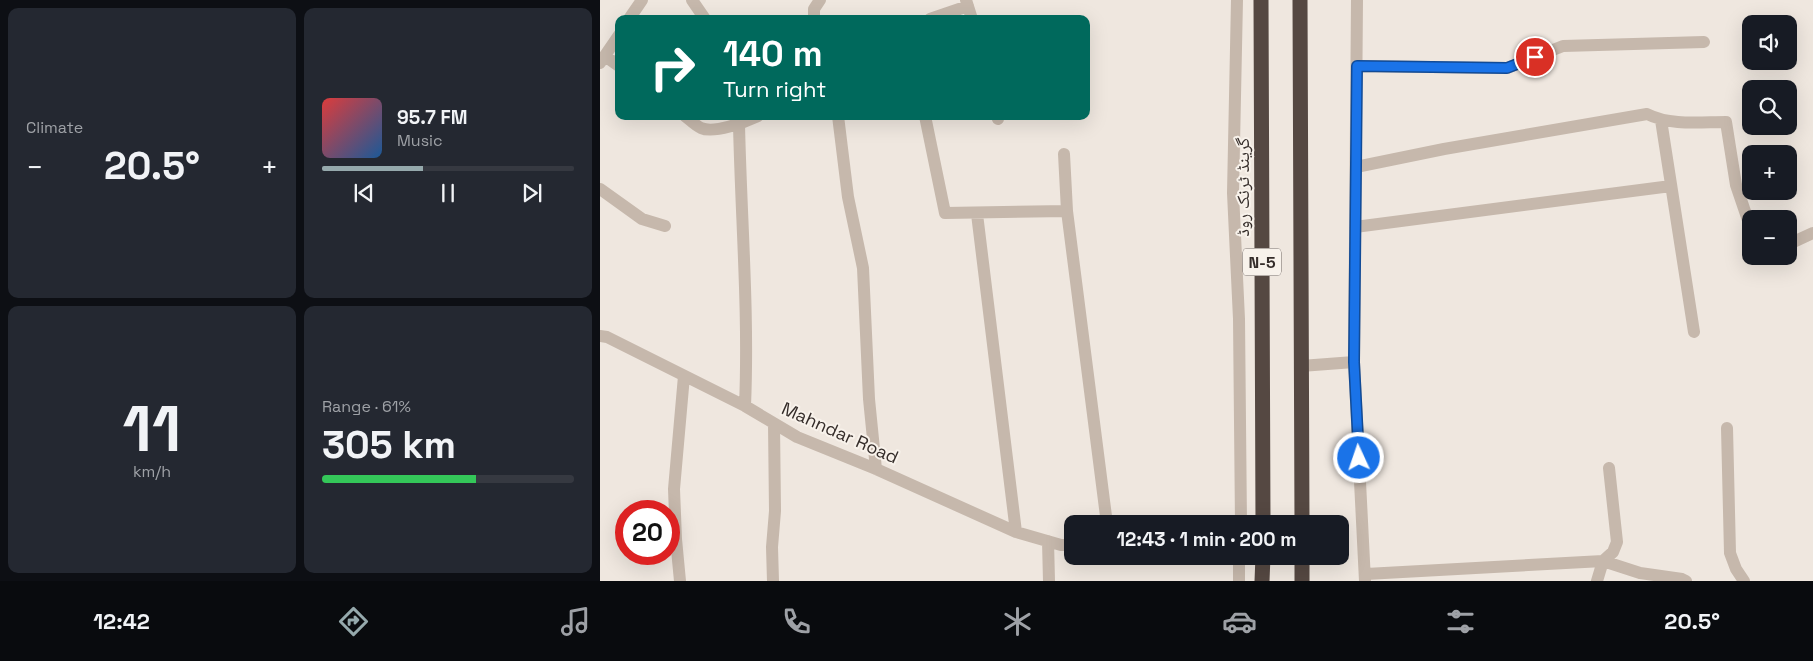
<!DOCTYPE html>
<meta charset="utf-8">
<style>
:root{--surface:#171b24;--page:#242831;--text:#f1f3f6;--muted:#9ea1a6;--line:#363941;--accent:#95a9ac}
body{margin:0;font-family:"Space Grotesk","Noto Naskh Arabic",sans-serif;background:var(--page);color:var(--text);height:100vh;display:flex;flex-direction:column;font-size:19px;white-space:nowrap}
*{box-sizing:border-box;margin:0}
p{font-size:16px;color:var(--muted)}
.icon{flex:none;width:28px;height:28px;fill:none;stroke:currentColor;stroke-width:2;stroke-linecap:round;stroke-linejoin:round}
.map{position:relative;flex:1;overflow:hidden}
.drawer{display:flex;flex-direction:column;gap:8px;padding:8px;background:#0d0f14;width:600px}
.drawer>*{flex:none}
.banner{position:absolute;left:15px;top:15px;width:475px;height:105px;border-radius:10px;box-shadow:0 5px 20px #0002;background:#00695c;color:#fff;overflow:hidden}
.buttons{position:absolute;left:1142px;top:15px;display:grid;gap:10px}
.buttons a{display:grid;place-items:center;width:55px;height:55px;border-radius:10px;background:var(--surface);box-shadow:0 5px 20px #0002;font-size:25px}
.speed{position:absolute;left:15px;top:500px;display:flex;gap:10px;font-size:25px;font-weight:700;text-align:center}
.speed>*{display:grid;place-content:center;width:65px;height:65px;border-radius:50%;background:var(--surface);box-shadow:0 5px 20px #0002;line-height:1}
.speed .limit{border:8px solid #d22;background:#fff;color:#111}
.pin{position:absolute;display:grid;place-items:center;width:42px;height:42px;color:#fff;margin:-21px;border:2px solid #fff;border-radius:50%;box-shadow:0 1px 5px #0007}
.me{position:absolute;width:55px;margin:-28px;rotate:357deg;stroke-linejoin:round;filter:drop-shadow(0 0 4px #0008)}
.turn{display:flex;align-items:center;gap:18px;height:105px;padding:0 25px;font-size:22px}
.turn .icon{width:65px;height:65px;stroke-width:2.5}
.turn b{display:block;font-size:35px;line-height:42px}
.big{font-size:38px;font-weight:800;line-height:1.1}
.drawer .widget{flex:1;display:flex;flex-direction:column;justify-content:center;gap:8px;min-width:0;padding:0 18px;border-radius:10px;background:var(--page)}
.drawer .dial{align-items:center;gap:0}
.dial b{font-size:65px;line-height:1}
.song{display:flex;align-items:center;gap:15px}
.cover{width:60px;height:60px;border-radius:8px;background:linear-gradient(135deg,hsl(0 70% 55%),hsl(210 70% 35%))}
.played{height:5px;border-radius:2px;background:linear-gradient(90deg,var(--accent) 40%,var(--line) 40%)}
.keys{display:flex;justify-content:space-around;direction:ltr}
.heat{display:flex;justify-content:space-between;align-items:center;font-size:28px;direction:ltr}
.charge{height:8px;border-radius:4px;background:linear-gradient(90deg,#34c759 61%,var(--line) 0)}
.drawer .tiles{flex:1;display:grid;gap:8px;grid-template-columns:repeat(2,1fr)}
.trip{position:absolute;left:464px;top:515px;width:285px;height:50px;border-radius:10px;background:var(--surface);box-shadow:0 5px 20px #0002;font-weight:800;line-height:50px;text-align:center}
.dock{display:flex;height:80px;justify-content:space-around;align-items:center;background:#090b0e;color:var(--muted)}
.dock .icon{width:35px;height:35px}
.dock .on{color:var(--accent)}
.dock b{font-size:22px;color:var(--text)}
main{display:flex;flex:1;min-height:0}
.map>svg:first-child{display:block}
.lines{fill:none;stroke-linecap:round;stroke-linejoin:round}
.minor{stroke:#c6b8ac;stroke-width:12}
.highway{stroke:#554842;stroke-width:15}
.route-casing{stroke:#114b97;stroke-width:12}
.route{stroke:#1a73e8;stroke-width:9}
.labels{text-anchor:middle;stroke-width:4;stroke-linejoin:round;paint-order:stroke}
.shield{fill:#f8f2eb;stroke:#706864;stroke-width:1}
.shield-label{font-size:16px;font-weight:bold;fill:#352d2a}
.street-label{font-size:18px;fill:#352d2a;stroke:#f8f2eb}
</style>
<main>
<section class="drawer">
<div class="tiles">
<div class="widget"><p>Climate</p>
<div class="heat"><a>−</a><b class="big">20.5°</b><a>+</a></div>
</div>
<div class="widget">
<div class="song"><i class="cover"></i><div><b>95.7 FM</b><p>Music</p></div></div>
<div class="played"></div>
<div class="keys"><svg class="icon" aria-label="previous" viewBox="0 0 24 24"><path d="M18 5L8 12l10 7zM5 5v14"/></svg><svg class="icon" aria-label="pause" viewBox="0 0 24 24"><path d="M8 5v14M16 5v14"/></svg><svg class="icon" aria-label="next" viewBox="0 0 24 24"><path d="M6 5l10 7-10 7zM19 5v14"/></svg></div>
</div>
<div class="widget dial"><b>11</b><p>km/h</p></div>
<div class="widget"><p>Range · 61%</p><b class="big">305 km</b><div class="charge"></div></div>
</div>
</section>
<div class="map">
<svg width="1213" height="581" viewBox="0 0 1213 581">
<rect width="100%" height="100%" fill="#efe7df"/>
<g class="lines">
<path class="minor" d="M92 0 105 19
M366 0 372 19
M637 0 633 193 639 319 641 524
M757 0 754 362 765 581
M29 19 42 0
M214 19V9L220 0
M330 19 368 6
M5 56 19 66
M0 63 19 35
M757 66 907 68 963 46 1104 42
M85 116C90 120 95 125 101 128 114 134 145 122 158 116
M238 116 248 197 263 268 269 399 276 469
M325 116 345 213 467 211
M397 116 398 119
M1061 120 1094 332
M139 124C141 218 149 312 145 406
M464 154 467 211 507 524
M756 167 844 149 1047 114C1071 126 1100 122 1126 122L1136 185 1151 229
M0 189 42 219 65 226
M377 214 416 532
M755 227 1071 186
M1189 244 1213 233
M0 336 7 337 145 406 197 437 276 469 416 532 461 545H472
M701 366 754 362
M1127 428 1130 553 1136 569 1144 581
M448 541 449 581
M766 574 1003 561 1013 552 1017 542 1009 468
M80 581 76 539 74 489 84 376
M173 581 172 547 175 511 174 424
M639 581V556
M997 581 1003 561 1040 573 1082 579 1086 581"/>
<path class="highway" d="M661 0 663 524
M700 0 702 524
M702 556V581
M662 581 663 556"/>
</g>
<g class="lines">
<g class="route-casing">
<path id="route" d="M759 458 754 362 757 66 907 68 935 57"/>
</g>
<use href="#route" class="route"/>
</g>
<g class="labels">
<rect class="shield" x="643" y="248.5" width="38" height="27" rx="4"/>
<g class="shield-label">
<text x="662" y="268">N-5</text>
</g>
<g class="street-label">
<text transform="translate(643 187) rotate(-90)" y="6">گرینڈ ٹرنک روڈ</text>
<text transform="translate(240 433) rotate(24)" y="6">Mahndar Road</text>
</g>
</g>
</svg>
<div class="buttons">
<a><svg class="icon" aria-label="sound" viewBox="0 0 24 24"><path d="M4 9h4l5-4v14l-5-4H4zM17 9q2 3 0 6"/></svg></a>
<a><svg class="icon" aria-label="search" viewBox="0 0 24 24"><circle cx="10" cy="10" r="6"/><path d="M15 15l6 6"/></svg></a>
<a>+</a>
<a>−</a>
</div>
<div class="speed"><div class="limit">20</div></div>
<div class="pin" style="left:935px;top:57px;background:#d93025"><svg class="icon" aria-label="arrive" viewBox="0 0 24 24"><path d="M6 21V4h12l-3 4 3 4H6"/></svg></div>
<svg class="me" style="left:759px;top:458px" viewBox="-20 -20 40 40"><circle r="17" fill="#1a73e8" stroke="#fff" stroke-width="3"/><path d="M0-11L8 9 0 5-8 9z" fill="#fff"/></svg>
<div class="trip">12:43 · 1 min · 200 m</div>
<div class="banner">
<div class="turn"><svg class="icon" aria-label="right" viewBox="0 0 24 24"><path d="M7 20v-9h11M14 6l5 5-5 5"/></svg><div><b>140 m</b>Turn right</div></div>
</div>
</div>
</main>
<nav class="dock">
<b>12:42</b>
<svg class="icon on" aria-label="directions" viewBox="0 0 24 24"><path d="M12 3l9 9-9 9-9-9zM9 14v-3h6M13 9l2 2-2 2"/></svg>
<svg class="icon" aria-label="music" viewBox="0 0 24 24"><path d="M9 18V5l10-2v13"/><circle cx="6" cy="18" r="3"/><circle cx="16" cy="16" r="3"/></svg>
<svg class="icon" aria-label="phone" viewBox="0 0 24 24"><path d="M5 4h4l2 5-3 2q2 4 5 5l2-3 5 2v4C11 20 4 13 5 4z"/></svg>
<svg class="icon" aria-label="climate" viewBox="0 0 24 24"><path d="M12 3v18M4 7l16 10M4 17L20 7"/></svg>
<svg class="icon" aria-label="car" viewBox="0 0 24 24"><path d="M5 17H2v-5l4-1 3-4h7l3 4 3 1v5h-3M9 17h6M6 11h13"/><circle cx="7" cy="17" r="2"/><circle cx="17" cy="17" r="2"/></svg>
<svg class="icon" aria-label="filters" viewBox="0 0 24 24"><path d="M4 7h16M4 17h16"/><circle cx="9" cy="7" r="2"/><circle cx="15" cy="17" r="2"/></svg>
<b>20.5°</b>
</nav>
